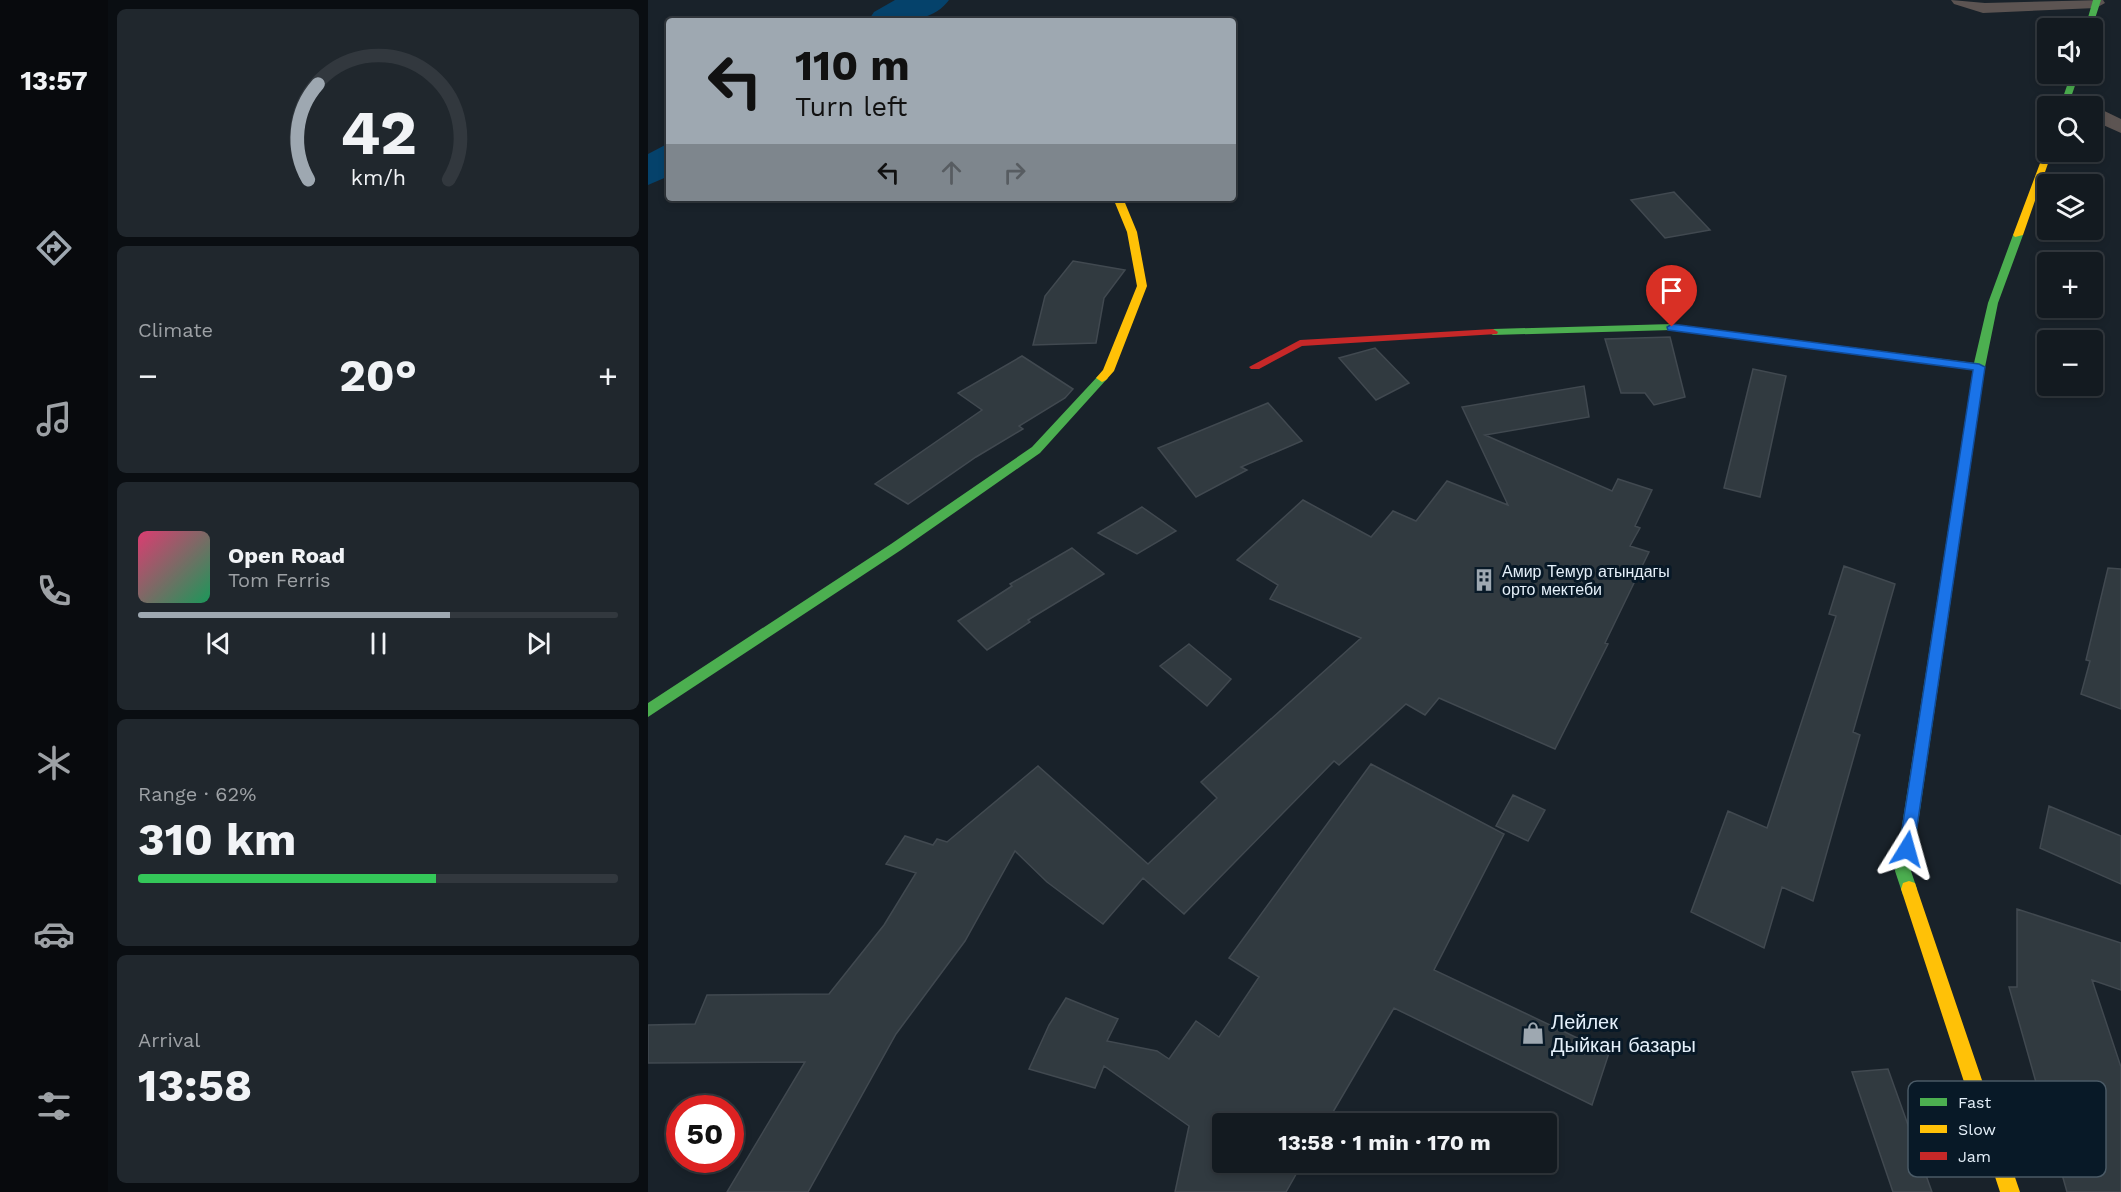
<!DOCTYPE html>
<meta charset="utf-8">
<style>
:root{--surface:#131a20;--page:#20272d;--text:#f1f3f6;--muted:#9da1a5;--line:#32383e;--accent:#9ea8b1}
body{margin:0;font-family:"Work Sans",sans-serif;background:var(--page);color:var(--text);height:100vh;display:flex;flex-direction:column;font-size:22px;white-space:nowrap}
*{box-sizing:border-box;margin:0}
p{font-size:20px;color:var(--muted)}
.icon{flex:none;width:33px;height:33px;fill:none;stroke:currentColor;stroke-width:2;stroke-linecap:round;stroke-linejoin:round}
.map{position:relative;flex:1;overflow:hidden}
.side{display:flex;flex-direction:column;gap:9px;padding:9px;background:#0a0e12;width:540px}
.side>*{flex:none}
.guide{position:absolute;left:18px;top:18px;width:570px;height:183px;border-radius:6px;box-shadow:0 3px 9px #0003,0 0 0 2px var(--line);background:#9ea8b1;color:#111;overflow:hidden}
.controls{position:absolute;left:1389px;top:18px;display:grid;gap:12px}
.controls a{display:grid;place-items:center;width:66px;height:66px;border-radius:6px;background:var(--surface);box-shadow:0 3px 9px #0003,0 0 0 2px var(--line);font-size:30px}
.speed{position:absolute;left:18px;top:1095px;display:flex;gap:12px;font-size:30px;font-weight:700;text-align:center}
.speed>*{display:grid;place-content:center;width:78px;height:78px;border-radius:50%;background:var(--surface);box-shadow:0 3px 9px #0003,0 0 0 2px var(--line);line-height:1}
.speed .limit{border:9px solid #d22;background:#fff;color:#111}
.pin{position:absolute;display:grid;place-items:center;width:51px;height:51px;color:#fff;margin:-62px -26px;border-radius:50% 50% 50% 0;rotate:-45deg;box-shadow:0 0 6px #0007}
.pin .icon{rotate:45deg}
.me{position:absolute;width:66px;margin:-33px;rotate:8deg;stroke-linejoin:round;filter:drop-shadow(0 0 4px #0008)}
.turn{display:flex;align-items:center;gap:21px;height:126px;padding:0 30px;font-size:27px}
.turn .icon{width:78px;height:78px;stroke-width:2.5}
.turn b{display:block;font-size:42px;line-height:51px}
.lanes{display:flex;align-items:center;height:57px;padding:0 30px;background:#0003;justify-content:center;gap:30px;direction:ltr}
.lanes .off{opacity:.35}
.big{font-size:45px;font-weight:700;line-height:1.1}
.side .tile{flex:1;display:flex;flex-direction:column;justify-content:center;gap:9px;min-width:0;padding:0 21px;border-radius:9px;background:var(--page)}
.side .dial{align-items:center;gap:0}
.dial svg{height:156px;overflow:visible;fill:none;stroke:var(--line);stroke-width:7;stroke-linecap:round;text-anchor:middle}
.dial text{fill:var(--text);stroke:none}
.song{display:flex;align-items:center;gap:18px}
.cover{width:72px;height:72px;border-radius:9px;background:linear-gradient(135deg,hsl(340 70% 55%),hsl(150 70% 35%))}
.played{height:6px;border-radius:3px;background:linear-gradient(90deg,var(--accent) 65%,var(--line) 65%)}
.keys{display:flex;justify-content:space-around;direction:ltr}
.heat{display:flex;justify-content:space-between;align-items:center;font-size:33px;direction:ltr}
.charge{height:9px;border-radius:4px;background:linear-gradient(90deg,#34c759 62%,var(--line) 0)}
.trip{position:absolute;left:564px;top:1113px;width:345px;height:60px;border-radius:6px;background:var(--surface);box-shadow:0 3px 9px #0003,0 0 0 2px var(--line);font-weight:700;line-height:60px;text-align:center}
main{display:flex;flex:1;min-height:0}
.tab-bar{display:flex;flex-direction:column;width:108px;justify-content:space-around;align-items:center;background:#080a0d;color:var(--muted)}
.tab-bar .icon{width:42px;height:42px}
.tab-bar .selected{color:var(--accent)}
.tab-bar b{font-size:27px;color:var(--text)}
.map>svg:first-child{display:block}
.water{fill:#05426b}
.lines{fill:none;stroke-linecap:round;stroke-linejoin:round}
.river{fill:#05426b;fill-rule:evenodd}
.building{fill:#313a40;stroke:#414950;stroke-width:1.5}
.street{fill:#5c5452;fill-rule:evenodd}
.fast{fill:#4caf50;fill-rule:evenodd}
.slow{fill:#ffc107;fill-rule:evenodd}
.jam{fill:#c62828;fill-rule:evenodd}
.route{fill:#1a73e8;stroke:#114b97;stroke-width:1.5}
.labels{text-anchor:middle;stroke-width:6;stroke-linejoin:round;paint-order:stroke}
.poi-label{font-size:16px;fill:#e5f0fa;stroke:#081927;text-anchor:start}
.near-poi-label{font-size:20px;fill:#e5f0fa;stroke:#081927;text-anchor:start}
.key{fill:#081927;stroke:#4a5a66;stroke-width:1.5}
.key-label{font-size:16px;fill:#e5f0fa}
</style>
<main>
<nav class="tab-bar">
<b>13:57</b>
<svg class="icon selected" aria-label="directions" viewBox="0 0 24 24"><path d="M12 3l9 9-9 9-9-9zM9 14v-3h6M13 9l2 2-2 2"/></svg>
<svg class="icon" aria-label="music" viewBox="0 0 24 24"><path d="M9 18V5l10-2v13"/><circle cx="6" cy="18" r="3"/><circle cx="16" cy="16" r="3"/></svg>
<svg class="icon" aria-label="phone" viewBox="0 0 24 24"><path d="M5 4h4l2 5-3 2q2 4 5 5l2-3 5 2v4C11 20 4 13 5 4z"/></svg>
<svg class="icon" aria-label="climate" viewBox="0 0 24 24"><path d="M12 3v18M4 7l16 10M4 17L20 7"/></svg>
<svg class="icon" aria-label="car" viewBox="0 0 24 24"><path d="M5 17H2v-5l4-1 3-4h7l3 4 3 1v5h-3M9 17h6M6 11h13"/><circle cx="7" cy="17" r="2"/><circle cx="17" cy="17" r="2"/></svg>
<svg class="icon" aria-label="filters" viewBox="0 0 24 24"><path d="M4 7h16M4 17h16"/><circle cx="9" cy="7" r="2"/><circle cx="15" cy="17" r="2"/></svg>
</nav>
<section class="side">
<div class="tile dial"><svg viewBox="0 0 100 80">
<path d="M14 69A42 42 0 1 1 86 69"/>
<path d="M14 69A42 42 0 0 1 19 20" stroke="#9ea8b1"/>
<text x="50" y="56" font-size="32" font-weight="700">42</text>
<text x="50" y="72" font-size="11">km/h</text>
</svg></div>
<div class="tile"><p>Climate</p>
<div class="heat"><a>−</a><b class="big">20°</b><a>+</a></div>
</div>
<div class="tile">
<div class="song"><i class="cover"></i><div><b>Open Road</b><p>Tom Ferris</p></div></div>
<div class="played"></div>
<div class="keys"><svg class="icon" aria-label="previous" viewBox="0 0 24 24"><path d="M18 5L8 12l10 7zM5 5v14"/></svg><svg class="icon" aria-label="pause" viewBox="0 0 24 24"><path d="M8 5v14M16 5v14"/></svg><svg class="icon" aria-label="next" viewBox="0 0 24 24"><path d="M6 5l10 7-10 7zM19 5v14"/></svg></div>
</div>
<div class="tile"><p>Range · 62%</p><b class="big">310 km</b><div class="charge"></div></div>
<div class="tile"><p>Arrival</p><b class="big">13:58</b></div>
</section>
<div class="map">
<svg width="1473" height="1192" viewBox="0 0 1473 1192">
<rect width="100%" height="100%" fill="#19222a"/>
<path class="water" d="M21 143V176L0 185V154Z"/>
<g class="lines">
<path class="river" d="M247 0H301C283 25 247 21 220 21L226 12Z"/>
</g>
<path class="building" d="M1026 192 1062 230 1017 238 983 200Z
M425 261 477 270 456 298 448 343 385 345 397 296Z
M1022 337 1037 397 1006 405 997 393H973L957 339Z
M727 348 761 383 728 400 691 358Z
M374 356 425 389 417 398 371 426 375 429 328 457 260 504 227 484 334 410 310 393Z
M1105 369 1138 376 1112 497 1076 488Z
M936 386 941 417 837 435 964 491 970 479 1004 490 987 526 992 528 982 546 1001 552 957 643 960 644 907 749 791 698 777 715 758 704 691 765 686 761 536 914 495 878 455 924 399 882 367 851 317 941 248 1034 160 1192H79L157 1062 0 1063V1025L47 1024 59 995 181 994 236 925 268 873 238 864 257 836 285 845 289 839 299 842 390 766 500 864 569 798 553 782 713 638 622 599 630 585 589 560 655 500 723 537 745 511 768 521 799 481 860 505 814 407Z
M620 403 654 441 593 467 599 470 548 497 510 448Z
M494 507 528 531 489 554 450 533Z
M424 548 456 574 380 620 382 622 339 650 310 621 364 586 362 584Z
M1196 566 1247 584 1205 732 1212 735 1165 901 1134 887 1116 948 1043 912 1080 811 1119 828 1188 616 1181 614Z
M1460 568 1473 569V709L1433 694 1442 661 1438 660Z
M541 644 583 679 559 706 512 666Z
M723 764 856 834 786 970 961 1053 944 1105 746 1008 678 1124H574V1162H655L638 1192H527L541 1126 456 1066 447 1088 381 1069 401 1025 418 998 470 1019 459 1041 509 1051 521 1059 548 1021 571 1037 611 977 581 958Z
M865 795 897 810 880 841 848 826Z
M1401 806 1473 836V884L1392 848Z
M1369 909 1473 943V990L1444 980 1473 1067V1192H1419L1361 987H1369Z
M1240 1069 1284 1192H1245L1204 1072Z"/>
<g class="lines">
<path class="street" d="M1303 0 1337 3 1455 0 1457 3 1448 8 1335 13 1306 4Z
M1444 105 1473 119V133L1444 120V106H1438Z"/>
<path class="fast" d="M1445 0H1453L1444 28H1437Z
M1423 74H1431L1420 106H1412Z
M1370 232 1375 235 1350 303 1337 367 1263 871 1269 889 1267 895 1261 897 1255 895 1247 871 1325 370 1024 330 845 335 840 332 845 329 1024 324 1326 363 1340 303 1365 235Z
M454 374 460 378 458 380 392 453 253 550 0 717V703L243 544 384 447 450 376Z"/>
<path class="slow" d="M1397 150 1404 152 1375 235 1367 237 1365 235Z
M465 198H475L489 232 499 286 466 371 458 380 454 382 448 378 455 370 489 286 479 232Z
M1261 881 1267 883 1269 889 1372 1192H1352L1253 889 1255 883Z"/>
<path class="jam" d="M845 329 850 332 849 334 654 346 611 369H603L601 367 652 340Z"/>
</g>
<path class="route" d="M1024 324 1331 364 1337 367 1265 854 1259 856 1253 854 1251 849 1325 370 1020 330 1019 327Z"/>
<defs>
<g id="building-bare" transform="scale(1.8)"><path d="M-4-6H4V6H1V3H-1V6H-4ZM-2.5-4.3h1.7v1.8h-1.7ZM.8-4.3h1.7v1.8H.8ZM-2.5-1h1.7V.8h-1.7ZM.8-1h1.7V.8H.8Z" fill="#9ea8b1" stroke="#081927" stroke-width="2.5" paint-order="stroke"/></g>
<g id="shop-bare" transform="scale(1.8)"><path d="M-5-2.5h2.3a2.7 3.5 0 0 1 5.4 0H5L5.5 6h-11ZM-1.5-2.5h3a1.5 2.3 0 0 0-3 0Z" fill="#9ea8b1" stroke="#081927" stroke-width="2.5" paint-order="stroke"/></g>
</defs>
<g fill-rule="evenodd">
<use href="#building-bare" x="836" y="580"/>
<use href="#shop-bare" x="885" y="1033"/>
</g>
<g class="labels">
<g class="poi-label">
<text x="854" y="577">Амир Темур атындагы<tspan x="854" dy="18">орто мектеби</tspan></text>
</g>
<g class="near-poi-label">
<text x="903" y="1029">Лейлек<tspan x="903" dy="23">Дыйкан базары</tspan></text>
</g>
</g>
<rect x="1260" y="1081" width="198" height="96" rx="9" class="key"/>
<rect x="1272" y="1098" width="27" height="8" fill="#4caf50"/>
<rect x="1272" y="1125" width="27" height="8" fill="#ffc107"/>
<rect x="1272" y="1152" width="27" height="8" fill="#c62828"/>
<g class="key-label">
<text x="1310" y="1108">Fast</text>
<text x="1310" y="1135">Slow</text>
<text x="1310" y="1162">Jam</text>
</g>
</svg>
<div class="controls">
<a><svg class="icon" aria-label="sound" viewBox="0 0 24 24"><path d="M4 9h4l5-4v14l-5-4H4zM17 9q2 3 0 6"/></svg></a>
<a><svg class="icon" aria-label="search" viewBox="0 0 24 24"><circle cx="10" cy="10" r="6"/><path d="M15 15l6 6"/></svg></a>
<a><svg class="icon" aria-label="layers" viewBox="0 0 24 24"><path d="M12 4l9 5-9 5-9-5zM3 14l9 5 9-5"/></svg></a>
<a>+</a>
<a>−</a>
</div>
<div class="speed"><div class="limit">50</div></div>
<div class="pin" style="left:1024px;top:327px;background:#d93025"><svg class="icon" aria-label="arrive" viewBox="0 0 24 24"><path d="M6 21V4h12l-3 4 3 4H6"/></svg></div>
<svg class="me" style="left:1259px;top:849px" viewBox="-20 -20 40 40"><path d="M0-17L14 15 0 8-14 15z" fill="#1a73e8" stroke="#fff" stroke-width="4"/></svg>
<div class="trip">13:58 · 1 min · 170 m</div>
<div class="guide">
<div class="turn"><svg class="icon" aria-label="left" viewBox="0 0 24 24"><path d="M17 20v-9H6M10 6l-5 5 5 5"/></svg><div><b>110 m</b>Turn left</div></div>
<div class="lanes"><svg class="icon" aria-label="left" viewBox="0 0 24 24"><path d="M17 20v-9H6M10 6l-5 5 5 5"/></svg><svg class="icon off" aria-label="ahead" viewBox="0 0 24 24"><path d="M12 20V5M6 11l6-6 6 6"/></svg><svg class="icon off" aria-label="right" viewBox="0 0 24 24"><path d="M7 20v-9h11M14 6l5 5-5 5"/></svg></div>
</div>
</div>
</main>
